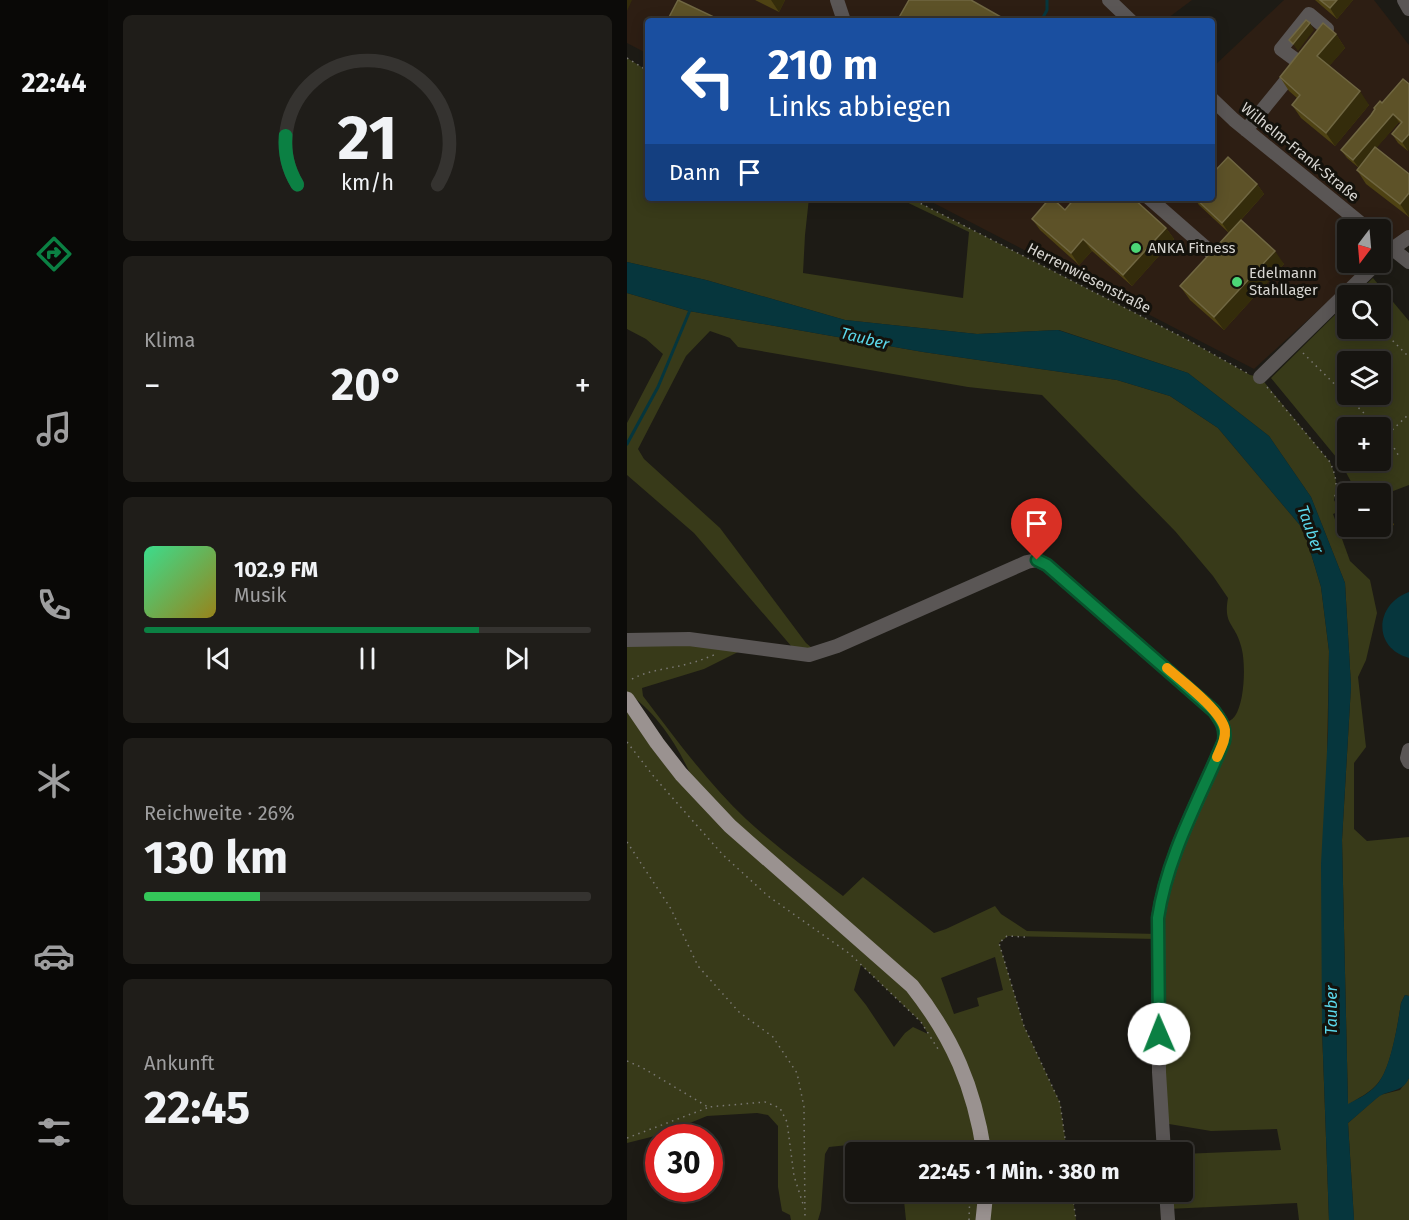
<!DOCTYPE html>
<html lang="de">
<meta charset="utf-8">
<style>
:root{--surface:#161410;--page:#1f1d19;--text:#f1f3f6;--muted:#9e9e9f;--line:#353330;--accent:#0b8043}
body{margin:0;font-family:"Fira Sans",sans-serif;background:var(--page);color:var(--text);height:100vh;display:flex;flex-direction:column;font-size:22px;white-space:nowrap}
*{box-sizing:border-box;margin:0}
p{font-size:20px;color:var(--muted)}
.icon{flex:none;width:33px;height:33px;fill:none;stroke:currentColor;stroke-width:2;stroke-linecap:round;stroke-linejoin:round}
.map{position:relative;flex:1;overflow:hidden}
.details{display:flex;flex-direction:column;gap:15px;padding:15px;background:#0c0b09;width:519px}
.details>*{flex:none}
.hud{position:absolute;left:18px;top:18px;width:570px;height:183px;border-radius:6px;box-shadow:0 3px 15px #0003,0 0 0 2px var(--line);background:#1a4fa0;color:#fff;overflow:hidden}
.needle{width:39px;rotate:196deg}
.controls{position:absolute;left:710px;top:219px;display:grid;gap:12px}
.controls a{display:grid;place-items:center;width:54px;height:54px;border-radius:6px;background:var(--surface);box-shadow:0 3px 15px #0003,0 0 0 2px var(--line);font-size:30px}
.speed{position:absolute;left:18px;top:1124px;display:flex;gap:12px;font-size:30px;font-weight:700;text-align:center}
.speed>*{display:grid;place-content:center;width:78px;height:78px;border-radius:50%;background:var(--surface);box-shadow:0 3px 15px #0003,0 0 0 2px var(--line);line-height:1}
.speed .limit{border:9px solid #d22;background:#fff;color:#111}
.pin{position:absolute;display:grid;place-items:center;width:51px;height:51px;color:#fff;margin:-62px -26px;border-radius:50% 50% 50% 0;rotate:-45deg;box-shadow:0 0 6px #0007}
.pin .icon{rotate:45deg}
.me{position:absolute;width:66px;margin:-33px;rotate:359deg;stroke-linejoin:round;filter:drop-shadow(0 0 4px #0008)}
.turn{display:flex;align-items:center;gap:21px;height:126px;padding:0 24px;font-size:27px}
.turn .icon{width:78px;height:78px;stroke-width:2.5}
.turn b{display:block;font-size:42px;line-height:51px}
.then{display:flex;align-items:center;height:57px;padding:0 24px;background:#0003;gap:12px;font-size:22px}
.big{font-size:45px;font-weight:700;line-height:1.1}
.details .tile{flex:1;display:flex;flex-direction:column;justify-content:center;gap:9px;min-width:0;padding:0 21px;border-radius:9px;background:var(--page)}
.details .dial{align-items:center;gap:0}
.dial svg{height:156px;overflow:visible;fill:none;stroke:var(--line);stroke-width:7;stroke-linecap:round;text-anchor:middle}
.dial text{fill:var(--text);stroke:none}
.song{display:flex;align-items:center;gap:18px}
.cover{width:72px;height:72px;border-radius:9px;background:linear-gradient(135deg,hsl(150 70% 55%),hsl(50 70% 35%))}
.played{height:6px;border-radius:3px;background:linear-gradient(90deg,var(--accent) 75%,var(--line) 75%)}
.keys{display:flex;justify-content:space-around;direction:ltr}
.heat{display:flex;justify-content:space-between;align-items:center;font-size:33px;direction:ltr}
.charge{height:9px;border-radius:4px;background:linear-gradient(90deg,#34c759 26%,var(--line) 0)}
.trip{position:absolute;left:218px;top:1142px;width:348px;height:60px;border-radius:6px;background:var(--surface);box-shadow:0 3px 15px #0003,0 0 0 2px var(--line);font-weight:700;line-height:60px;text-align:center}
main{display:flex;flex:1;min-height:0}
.dock{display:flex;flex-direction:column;width:108px;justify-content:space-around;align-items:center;background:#090806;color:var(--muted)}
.dock .icon{width:42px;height:42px}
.dock .selected{color:var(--accent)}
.dock b{font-size:27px;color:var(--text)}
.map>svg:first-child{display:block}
.commercial{fill:#2d1e13}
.green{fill:#383a19;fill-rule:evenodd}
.water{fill:#06363d}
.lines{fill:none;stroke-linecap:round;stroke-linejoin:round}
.stream{stroke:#06363d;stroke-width:3}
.path{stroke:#7a7873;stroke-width:1.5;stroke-dasharray:1.5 4.5;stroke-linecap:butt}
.minor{stroke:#5a5655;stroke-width:14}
.major{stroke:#9a9290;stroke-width:15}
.wall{fill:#4e4213}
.shaded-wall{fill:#342c0b}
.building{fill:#5d5228;stroke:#706742;stroke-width:1.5}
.route-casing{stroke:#07532c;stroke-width:15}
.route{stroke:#0b8043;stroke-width:10}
.slow{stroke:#f59e0b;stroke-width:10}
.poi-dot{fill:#4cd676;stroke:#14120c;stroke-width:2}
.labels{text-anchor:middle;stroke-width:6;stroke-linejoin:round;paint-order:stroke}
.street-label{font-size:15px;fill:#d8d6d2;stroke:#14120c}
.poi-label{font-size:15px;fill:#d8d6d2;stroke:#14120c;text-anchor:start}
.water-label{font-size:16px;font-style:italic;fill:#5bd7ea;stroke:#14120c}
</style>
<main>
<nav class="dock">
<b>22:44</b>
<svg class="icon selected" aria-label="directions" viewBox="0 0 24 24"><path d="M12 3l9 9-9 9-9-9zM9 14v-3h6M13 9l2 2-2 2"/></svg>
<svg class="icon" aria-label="music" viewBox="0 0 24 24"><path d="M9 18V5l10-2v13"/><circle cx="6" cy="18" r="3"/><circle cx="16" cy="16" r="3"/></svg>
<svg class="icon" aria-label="phone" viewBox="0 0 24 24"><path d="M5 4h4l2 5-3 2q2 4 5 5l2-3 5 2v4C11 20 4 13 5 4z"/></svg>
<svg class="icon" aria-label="climate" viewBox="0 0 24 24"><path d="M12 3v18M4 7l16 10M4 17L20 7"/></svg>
<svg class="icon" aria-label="car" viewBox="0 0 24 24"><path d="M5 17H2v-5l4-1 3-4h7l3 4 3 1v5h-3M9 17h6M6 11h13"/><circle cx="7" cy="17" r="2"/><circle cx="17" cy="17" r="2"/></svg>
<svg class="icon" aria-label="filters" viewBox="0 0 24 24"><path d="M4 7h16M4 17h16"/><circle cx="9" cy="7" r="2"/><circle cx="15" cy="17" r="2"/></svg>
</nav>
<section class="details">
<div class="tile dial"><svg viewBox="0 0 100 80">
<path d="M14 69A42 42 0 1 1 86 69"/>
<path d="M14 69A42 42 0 0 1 8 44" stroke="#0b8043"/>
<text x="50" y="56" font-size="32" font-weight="700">21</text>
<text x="50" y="72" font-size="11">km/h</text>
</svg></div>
<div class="tile"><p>Klima</p>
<div class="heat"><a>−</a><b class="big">20°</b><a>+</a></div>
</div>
<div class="tile">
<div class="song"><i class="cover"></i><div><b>102.9 FM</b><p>Musik</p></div></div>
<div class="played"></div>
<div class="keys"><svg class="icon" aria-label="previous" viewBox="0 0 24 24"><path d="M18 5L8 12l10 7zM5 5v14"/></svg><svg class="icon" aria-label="pause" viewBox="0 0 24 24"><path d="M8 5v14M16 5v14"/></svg><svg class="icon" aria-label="next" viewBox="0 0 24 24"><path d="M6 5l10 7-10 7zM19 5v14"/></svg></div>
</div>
<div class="tile"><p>Reichweite · 26%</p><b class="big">130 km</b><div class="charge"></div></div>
<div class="tile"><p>Ankunft</p><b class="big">22:45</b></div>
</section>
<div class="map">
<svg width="782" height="1220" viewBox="0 0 782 1220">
<rect width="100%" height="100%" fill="#1d1b15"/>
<path class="commercial" d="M0 0H565L537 21H21V54L0 43Z
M657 0H747L782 45V232L753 254V230H720V262L743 263 627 369 297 198H585V68Z"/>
<path class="green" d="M0 58 21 71V198H182L178 235 176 273 336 298 342 232 271 198H283L561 340 623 375 633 377 703 462C709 476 711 485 707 500L713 511 706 514 723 561 743 580 750 613 739 660 731 677 739 747 727 763V829L740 841 782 837V996L778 995 774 1003C771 1023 764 1069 751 1083 743 1093 731 1098 721 1105L715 840 724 686 718 583 684 497 642 436 561 373 432 330 350 334 218 320 79 280 0 262Z
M746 278 782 321V485L753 496V494L730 493 714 463 644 378 720 303V328H753V296L728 295ZM720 362H753V394H720ZM720 428H753V460H720Z
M0 293 62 311 296 352 490 380 543 396 591 428 677 530 694 587 702 651 695 1028 702 1220H672L670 1203 540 1209 539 1191H555V1154L654 1150 650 1129 584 1131 536 1123 531 939 381 936 372 943 397 1026 433 1103 440 1152H265L260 1141 202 1147 198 1154 194 1210 191 1220H164L163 1215 155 1211 151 1187V1126L141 1115 130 1113 80 1116 36 1134 0 1143V699L64 776C52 747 27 709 0 693V640L121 647 77 669 15 688 16 696C48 738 80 782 119 819 149 847 183 871 216 896L236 877 307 933 319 929 368 906 374 914 400 931 531 934V918L596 724C601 722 605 720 608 716 618 701 619 662 614 646 608 623 596 625 601 598L586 576 548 531 415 395 341 387 111 347 103 338 83 331 59 356 11 449 17 459 93 528 179 643 191 653 171 654 67 533 0 475V423L36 354 19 339 0 329ZM368 957 376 990 350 998 352 1006 327 1014 314 978ZM234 965 294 1022 301 1034 286 1027 278 1033 267 1047 239 1005 227 990Z
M782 1078V1220H727L721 1123 753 1095 773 1090Z
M276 1191H445L449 1220H279Z"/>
<path class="water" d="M0 262 79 280 218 320 350 334 431 330 561 373 642 436 684 497 718 583 724 686 715 840 721 1104C731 1099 745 1092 752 1082 764 1066 771 1023 774 1003L778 995 782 996V1078C776 1093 761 1089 750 1098 740 1106 731 1115 721 1123L727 1220H702L695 1028 694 864 701 733 702 651 694 587 677 530 591 428 543 396 490 380 296 352 62 311 0 293Z
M782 592V658C745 648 748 604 782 592Z"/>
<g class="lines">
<path class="stream" d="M414 21 420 10V0
M0 444 31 387 63 310"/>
<path class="path" d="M0 58 21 71
M283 198 561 340 620 373
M753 328 782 357
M676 353 752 428
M640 387 703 462C709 476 711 485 707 500
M753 429 760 436 773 458
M761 434 782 414
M5 679C24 669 44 669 64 663 72 661 79 658 87 655
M0 742 28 778 96 855 141 896 223 954 294 1022 311 1049
M0 842 44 909 71 966 112 1012 146 1037 170 1073 177 1107 178 1220
M398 937 380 936 372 943 397 1026 433 1103 440 1152
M0 1061 16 1068 81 1107 138 1102 153 1108 160 1122 167 1176 176 1204
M0 1138 80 1108
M445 1191 449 1220
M342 1220 343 1191"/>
<path class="minor" d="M210 0 217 21
M482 0 504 21
M777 0 782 9
M673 63 654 49 682 14 700 29 694 37
M585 99 607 120 742 230
M619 130 667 71
M522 198 586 254
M753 239 782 262
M753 260 765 249 782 237
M633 377 751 262
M0 640 62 639 182 655 210 646 400 562 410 560 420 565 587 711C594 721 599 727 597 741 573 798 540 856 531 918L532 1072 537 1152
M782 750 780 758 782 762
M539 1191 541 1220"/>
<path class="major" d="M0 699 30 743 54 774 103 826 285 986C326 1038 347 1087 357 1152
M356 1220 359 1191"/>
</g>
<path class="wall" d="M128 0H158L152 12Z
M688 0H726L710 19Z
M709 34 718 48 702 66 742 105 708 146 674 118 665 105 670 98 662 91 653 77Z
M776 79 781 151 771 143 765 134 774 124 772 122 749 148 782 174V217L739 184 730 170 732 168 720 158 714 150Z
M630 184 637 194 614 220 657 264 597 330 563 300 553 286 602 233 572 205 567 198H585Z
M503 202 539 228 547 239 505 286 465 251 452 265 413 230 405 219 438 210Z
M753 511 763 516 767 525 744 534 739 526H753Z"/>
<path class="shaded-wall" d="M0 0H5L0 11Z
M144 0H158L152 12Z
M710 0H726L710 19 703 8Z
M683 23 687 30 671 51 666 44Z
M709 34 718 48 699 70 690 56Z
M733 91 742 105 708 146 699 133Z
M766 114 772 122 732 168 726 160Z
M782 134V149L781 151 775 142Z
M630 184 637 194 602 233 595 223Z
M782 193V217L773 204Z
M539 228 547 239 505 286 496 275Z
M456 239 465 251 452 265 444 253Z
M648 251 657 264 597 330 587 317Z
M758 509 763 516 767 525 762 518Z"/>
<path class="building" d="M51 0 87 17 85 21H40Z
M282 0H344L374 17 371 21H270Z
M693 0H710L703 8Z
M155 17 163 21H153Z
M679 20 683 23 666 44 662 40Z
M696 23 709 34 690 56 733 91 699 133 665 105 673 95 653 77Z
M776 79 782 84V134L775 142 765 134 775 122 766 114 726 160 714 150 744 115 748 109 747 108 753 101 755 103Z
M748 147 782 174V193L773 204 730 170Z
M601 157 630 184 595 223 568 198H585V174Z
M423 198H425L438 210 448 198H499L503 202 506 198 539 228 496 275 456 239 444 253 405 219Z
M614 220 648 251 587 317 553 286Z
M758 509 762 518 753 522V511Z"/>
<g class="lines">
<g class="route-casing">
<path id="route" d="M410 560 420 565 587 711C594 721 599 727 597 741 573 798 540 856 531 918L532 1034"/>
</g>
<use href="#route" class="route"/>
<path class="slow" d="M540 668C555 681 595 711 598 730 599 739 594 748 590 757"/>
</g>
<g class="poi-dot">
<circle cx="509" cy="248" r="6"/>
<circle cx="610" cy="282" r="6"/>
</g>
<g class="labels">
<g class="street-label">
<text transform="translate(673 152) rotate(39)" y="5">Wilhelm-Frank-Straße</text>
<text transform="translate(462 278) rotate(27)" y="5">Herrenwiesenstraße</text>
</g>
<g class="poi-label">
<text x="521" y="253">ANKA Fitness</text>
<text x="622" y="278">Edelmann<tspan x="622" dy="17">Stahllager</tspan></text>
</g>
<g class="water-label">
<text transform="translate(238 338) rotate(14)" y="6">Tauber</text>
<text transform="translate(684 529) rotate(70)" y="6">Tauber</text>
<text transform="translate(704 1010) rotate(-90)" y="6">Tauber</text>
</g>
</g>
</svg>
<div class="controls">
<a><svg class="needle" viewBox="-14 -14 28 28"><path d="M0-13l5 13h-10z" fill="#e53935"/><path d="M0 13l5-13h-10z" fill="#9e9e9f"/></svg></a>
<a><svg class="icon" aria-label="search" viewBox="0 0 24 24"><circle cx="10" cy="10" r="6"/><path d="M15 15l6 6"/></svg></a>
<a><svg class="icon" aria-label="layers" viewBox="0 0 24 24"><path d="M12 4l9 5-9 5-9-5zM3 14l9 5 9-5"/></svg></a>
<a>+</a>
<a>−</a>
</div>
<div class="speed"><div class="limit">30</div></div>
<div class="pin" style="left:410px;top:560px;background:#d93025"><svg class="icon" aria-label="arrive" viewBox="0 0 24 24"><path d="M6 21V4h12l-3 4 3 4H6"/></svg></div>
<svg class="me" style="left:532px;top:1034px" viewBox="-20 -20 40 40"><circle r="19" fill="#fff"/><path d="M0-13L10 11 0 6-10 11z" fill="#0b8043"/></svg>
<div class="trip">22:45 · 1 Min. · 380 m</div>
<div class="hud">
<div class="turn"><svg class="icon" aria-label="left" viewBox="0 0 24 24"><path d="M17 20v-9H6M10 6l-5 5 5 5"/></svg><div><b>210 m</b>Links abbiegen</div></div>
<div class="then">Dann<svg class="icon" aria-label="arrive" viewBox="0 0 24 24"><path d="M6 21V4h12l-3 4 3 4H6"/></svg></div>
</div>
</div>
</main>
